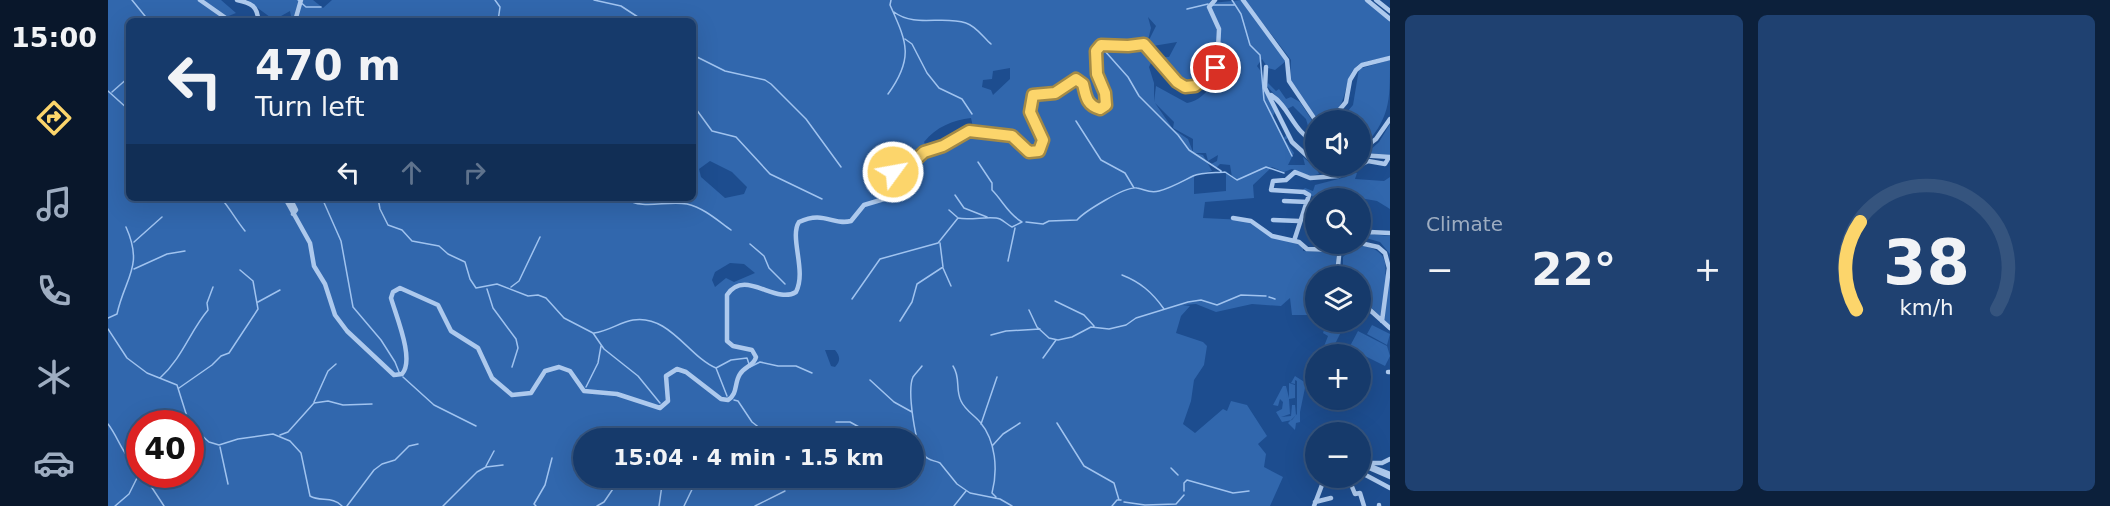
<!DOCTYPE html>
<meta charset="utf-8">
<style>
:root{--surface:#163a6b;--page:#1f4171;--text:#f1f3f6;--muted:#9eadc1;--line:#35547e;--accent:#fcd56b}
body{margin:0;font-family:"DejaVu Sans",sans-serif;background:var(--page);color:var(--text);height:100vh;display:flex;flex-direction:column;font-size:22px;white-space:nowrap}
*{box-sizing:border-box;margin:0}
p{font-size:20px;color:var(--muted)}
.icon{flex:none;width:33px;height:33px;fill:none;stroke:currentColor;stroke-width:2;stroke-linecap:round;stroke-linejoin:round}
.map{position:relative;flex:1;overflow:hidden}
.panel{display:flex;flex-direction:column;gap:15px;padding:15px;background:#0c203b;width:720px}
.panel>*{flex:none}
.top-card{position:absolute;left:18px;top:18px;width:570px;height:183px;border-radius:9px;box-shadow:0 6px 24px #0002,0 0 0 2px var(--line);background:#163a6b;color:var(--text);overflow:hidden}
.tools{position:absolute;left:1197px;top:110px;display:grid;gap:12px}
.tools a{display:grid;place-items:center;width:66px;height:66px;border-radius:50%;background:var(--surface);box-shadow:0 6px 24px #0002,0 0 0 2px var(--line);font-size:30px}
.speed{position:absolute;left:18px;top:410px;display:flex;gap:12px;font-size:30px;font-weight:700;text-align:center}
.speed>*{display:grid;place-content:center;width:78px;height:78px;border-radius:50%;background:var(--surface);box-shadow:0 6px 24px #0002,0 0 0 2px var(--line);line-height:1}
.speed .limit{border:9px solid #d22;background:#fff;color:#111}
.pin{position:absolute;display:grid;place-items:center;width:51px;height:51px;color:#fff;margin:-26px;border:3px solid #fff;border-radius:50%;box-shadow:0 2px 6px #0007}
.me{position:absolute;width:66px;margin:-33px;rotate:58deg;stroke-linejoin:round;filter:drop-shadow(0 0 4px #0008)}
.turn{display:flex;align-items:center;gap:21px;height:126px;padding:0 30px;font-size:27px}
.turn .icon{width:78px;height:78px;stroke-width:2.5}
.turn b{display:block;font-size:42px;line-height:51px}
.lanes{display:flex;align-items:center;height:57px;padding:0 30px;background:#0003;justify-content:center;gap:30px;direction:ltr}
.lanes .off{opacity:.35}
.big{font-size:45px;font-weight:800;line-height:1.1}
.panel .widget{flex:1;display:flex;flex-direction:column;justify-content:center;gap:9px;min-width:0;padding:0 21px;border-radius:9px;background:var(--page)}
.panel .dial{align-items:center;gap:0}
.dial svg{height:156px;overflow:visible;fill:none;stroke:var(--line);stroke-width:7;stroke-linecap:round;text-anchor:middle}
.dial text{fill:var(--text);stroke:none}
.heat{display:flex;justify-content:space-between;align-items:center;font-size:33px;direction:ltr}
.panel .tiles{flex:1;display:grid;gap:15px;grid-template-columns:repeat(2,1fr)}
.trip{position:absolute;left:465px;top:428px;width:351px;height:60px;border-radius:30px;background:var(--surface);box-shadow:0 6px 24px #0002,0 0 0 2px var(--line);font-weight:800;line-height:60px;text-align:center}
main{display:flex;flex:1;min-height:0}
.tab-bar{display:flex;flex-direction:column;width:108px;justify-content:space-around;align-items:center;background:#09172b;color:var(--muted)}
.tab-bar .icon{width:42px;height:42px}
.tab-bar .active{color:var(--accent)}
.tab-bar b{font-size:27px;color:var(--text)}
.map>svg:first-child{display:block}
.green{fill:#3167ad;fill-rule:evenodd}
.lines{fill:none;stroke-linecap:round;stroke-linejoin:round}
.stream{stroke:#a0c3ef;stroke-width:1.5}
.minor{stroke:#adc9ed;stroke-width:4.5}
.route-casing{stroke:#a48a46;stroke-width:15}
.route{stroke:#fcd56b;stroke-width:10}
</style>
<main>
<nav class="tab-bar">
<b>15:00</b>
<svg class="icon active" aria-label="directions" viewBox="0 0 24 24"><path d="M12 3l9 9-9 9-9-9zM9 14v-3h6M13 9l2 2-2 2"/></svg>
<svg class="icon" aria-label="music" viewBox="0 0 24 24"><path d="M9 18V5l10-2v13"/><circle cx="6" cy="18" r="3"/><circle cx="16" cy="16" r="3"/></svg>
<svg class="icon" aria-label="phone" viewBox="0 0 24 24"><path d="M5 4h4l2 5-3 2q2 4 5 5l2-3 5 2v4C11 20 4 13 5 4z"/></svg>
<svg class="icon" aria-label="climate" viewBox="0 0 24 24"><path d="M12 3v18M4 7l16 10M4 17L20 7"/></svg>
<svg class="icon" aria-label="car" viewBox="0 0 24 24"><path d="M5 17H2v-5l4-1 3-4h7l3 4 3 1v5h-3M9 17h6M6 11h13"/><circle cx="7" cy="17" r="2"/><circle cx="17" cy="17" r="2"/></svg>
</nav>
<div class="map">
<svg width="1282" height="506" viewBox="0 0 1282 506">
<rect width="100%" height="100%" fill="#1d4d8f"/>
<path class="green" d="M0 0H113L128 13 108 21H21V198H585V21H184L182 11 166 20 139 0H205L215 8 224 0H1103L1099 8 1109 25 1107 67 1086 84 1072 83 1050 57H1061L1069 42 1045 46 1040 42 1048 26 1040 17 1043 28 1038 48 1045 59 1041 67 1046 83V102L1048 86 1079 103C1115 97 1120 32 1103 9L1104 3 1133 0 1178 61 1167 70 1160 68 1154 59 1149 66C1159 79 1161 97 1167 112L1165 116 1176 138 1179 134 1180 138 1177 140 1186 153 1180 165H1197L1195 157 1209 169 1211 174 1202 176 1184 169 1176 172 1164 167 1145 185 1146 198 1097 202 1095 218 1137 220 1164 237 1186 241 1195 248V251L1228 252V276H1208L1207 315H1184L1182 298 1173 306 1144 304 1108 312 1088 304 1074 305 1082 306 1073 316 1068 333 1095 342 1099 346 1096 365 1086 380 1083 401 1075 424 1087 433 1115 409 1119 411 1123 401 1139 405 1159 436 1150 444 1158 454 1156 467 1175 477 1162 506H0ZM902 68V79L885 95 883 90 874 87 875 80 884 79 885 71ZM1047 103 1066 122 1065 128 1085 139V152L1080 139 1065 129ZM863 118 865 127 834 144 819 148 816 142C828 127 845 120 863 118ZM1086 153H1098L1100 161 1110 155 1109 161 1103 164 1108 168 1112 164 1122 165 1124 177 1118 171V191L1086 194V175L1104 171 1095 155ZM602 161 624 172 639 187 636 194 617 198 593 177 591 169ZM622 263 636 264 647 273 626 282 618 278 607 287 604 280 607 272ZM717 350H727C732 356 733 361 727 367L723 366ZM32 423H82V474H32ZM476 438H806V477H476Z
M1137 0H1257L1282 21V56C1272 59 1257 60 1249 66 1234 78 1243 102 1220 120H1208L1182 81 1183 60Z
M1282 60C1282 104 1282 118 1253 150L1252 120H1232L1245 105 1251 69Z
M1160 83 1168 91 1171 89 1178 99 1183 97 1192 102 1207 125 1200 126 1198 119 1185 106 1179 109 1159 86Z
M1282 124V155L1259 153 1271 142Z
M1243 173H1249L1247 179 1276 181 1282 177V209L1269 201 1252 198H1207L1195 190 1197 188 1205 191 1207 185 1238 177Z
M1261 234 1282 236V254L1272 242 1258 238V235Z
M1253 245C1271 249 1280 255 1277 276L1279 270 1282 271V327L1253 297V291L1257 290H1253L1252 276H1235V257L1244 248Z
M1218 324 1227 326 1232 334 1222 354H1213L1220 336 1215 333Z
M1264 325 1282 334 1279 345 1259 334Z
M1250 331 1279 346 1282 356 1277 366 1241 348Z
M1187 376 1198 383 1192 412V422L1188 423 1187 430 1180 423 1189 414V381L1187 380V384L1183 383Z
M1181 383 1187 385V398L1181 399 1182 414 1173 417 1183 416 1184 405H1187L1188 415 1184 420 1174 422 1168 412 1174 409 1175 402 1172 399 1170 406 1165 405 1175 386H1178L1181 398Z"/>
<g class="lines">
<path class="stream" d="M24 0 41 21
M190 0 198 7H213
M387 0 392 7 390 21
M486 0 513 6 536 21
M1124 0 1133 14 1142 45 1152 55 1156 100 1184 156
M1105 5H1127
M1079 9 1100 4
M786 12C807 28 834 15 858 23 868 26 876 38 883 44
M797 39 804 44 819 73 831 88 854 99 864 114
M996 50 1020 77 1031 96 1070 135 1081 150 1113 171
M585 55 617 71 657 80 663 84 698 119 733 167
M0 91 21 110
M4 92 21 77
M780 94C807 57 798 41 782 5L783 0
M585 96 588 109 604 131 628 137 662 174 714 199
M968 121 993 160 1017 173 1026 188
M847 195 856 208 879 217
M113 198C123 210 128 220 137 231
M214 198 233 241 245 307 273 340 287 362 291 372
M270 198 272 209 280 225 294 230 304 241 331 246 340 254 357 262 362 279 368 288 389 284 420 296 430 295 438 298 456 318 485 333 496 349 530 376 552 403
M516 198C536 211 557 200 579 204 596 208 609 220 623 230
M841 210 849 217
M918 222 935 224 941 221 969 220C976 212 1017 186 1029 188 1037 189 1041 194 1051 191 1063 188 1073 182 1085 176 1093 172 1108 173 1117 172L1129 180 1158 167 1176 173
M26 242 54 217
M642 244 656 256 661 268 677 284
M900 261 907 228
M835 268 843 286
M26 269 59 254 77 251
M1014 275C1032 282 1044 292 1056 309
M403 287 411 281 432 237
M379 289 385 308 408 339 410 348 404 367
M1161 297 1167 299
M744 299 772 259 830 243 850 218C862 221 884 215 892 219 896 221 900 225 904 227L914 222C900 214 895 201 884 190V183L870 162
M947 301 976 315 986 326
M150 302 172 290
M921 310 929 327 941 338 950 340 964 337 983 327 1001 329 1018 325 1028 318 1080 302 1093 300 1109 305 1133 295 1158 296
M0 318 9 314C17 277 36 267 18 227
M792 321 804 302 809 284 835 267 832 243
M0 329 19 358 39 373 69 385 81 423
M486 333C501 331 512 322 525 320 561 314 581 357 608 368L619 396
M883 335 898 331 932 329
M935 358 948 340
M814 366C811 370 807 374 805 377 799 390 807 445 816 455 820 461 826 460 832 463L849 484 862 493 892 499 904 506
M845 366C853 378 847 389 853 401 857 410 866 415 872 422 888 441 890 470 884 493L888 497
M642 367 652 362 670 366H688L704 373
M608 368 623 360 639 358 641 364
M295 377 326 405 368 426
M52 378C75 357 82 331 100 310L99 303 105 287
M762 380 786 402 804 412
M478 387 490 363 493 346
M71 388 104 365 113 356 121 353 150 309 145 281 132 270
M626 400 630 401 644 422 653 429 667 427 678 431
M206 402 220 371 228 364
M728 422H742L769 437 791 438
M949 423 976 466 1006 483 1011 500
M0 424C11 438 15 458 32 468
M873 424 889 377
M82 425 101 442 111 445 130 439 165 434 182 441 193 453 202 496C212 502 225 496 234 506
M172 435 180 432 206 403 220 401 235 405 264 404
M885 445 895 434 912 423
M112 447 120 484
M378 466 386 451
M806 468 817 457
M1063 468 1070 475
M35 474 56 506
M772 483 784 477
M1076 491V483L1079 480 1125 493 1141 491
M1016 502 1037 505 1068 504 1076 495
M7 506 21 494 32 472
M239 506 266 470 274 464 287 460 301 446 310 444
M335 506 369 472 378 467 395 465
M428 506 426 504 437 485 444 458
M489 506 496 502 511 480
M551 506 554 485 560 477
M576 506 590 477
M647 506 677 491
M846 506 858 491
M1004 506 1009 500H1013"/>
<path class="minor" d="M92 0 122 21
M129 0C143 3 150 6 150 21
M1135 0 1179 60 1181 81 1208 121
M1259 0 1282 19
M1268 0 1282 11
M187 21 193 0
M1158 67 1157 88 1184 142 1208 164
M1163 95C1182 107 1186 134 1208 142
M1223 120 1238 102 1242 80 1248 70 1254 65 1282 58
M1252 151 1268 139 1282 119
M1252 155 1282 157
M177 198 202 243 206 266 217 284 227 315 239 331 286 375 294 374C307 360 288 316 283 298L285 292 292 288 330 305 343 331 370 348 384 378 404 395 423 393 437 371 451 367 462 371 476 391 509 394 552 408 560 401 558 376 569 369 578 372 613 399 620 400C630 394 626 383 632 374 637 366 646 366 648 357L644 350 625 346 619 341V295C637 268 667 305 688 292 699 271 681 237 691 222 716 210 725 226 743 221L756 205 776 199 784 173 800 167 816 152 833 147 860 131 904 136 921 152 931 151 935 140C932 125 914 111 925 95L947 93 968 79 975 83C978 96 978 105 992 109L998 105 997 93 989 74 988 51 993 45 1020 47 1036 44 1070 83C1083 92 1101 79 1109 68L1111 29 1101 7 1107 0
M182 198 188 210 185 214
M1176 201 1200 202
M1125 218 1143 221 1164 236 1191 242 1199 249 1229 250 1241 243
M1165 220 1191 221
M1252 235 1261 232 1282 233
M1186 241 1201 195 1196 192 1163 190 1165 181 1178 180 1187 172 1202 178 1230 176 1260 161 1277 164 1281 157
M1252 243 1270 247 1277 253 1281 268 1274 321
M1232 252 1250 243
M1229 276 1231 256
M1252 301 1282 328
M1280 372H1282
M1252 462 1282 474
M1262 463H1274L1282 459
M1252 464 1282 477
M1252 472 1282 488
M1240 477 1247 494 1252 493 1256 506
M1207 502 1223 498
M1271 505V506
M1206 506 1217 477"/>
</g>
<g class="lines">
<g class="route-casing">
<path id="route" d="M785 172 800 167 816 152 835 146 861 131 904 136 921 152 931 151 935 140 922 112 925 95 947 93 968 79 975 84C978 96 978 105 992 109L998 105 997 93 989 74 988 51 993 45 1020 46 1036 44 1069 82 1077 87 1087 86 1108 68"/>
</g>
<use href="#route" class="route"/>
</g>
</svg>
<div class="tools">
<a><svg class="icon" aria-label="sound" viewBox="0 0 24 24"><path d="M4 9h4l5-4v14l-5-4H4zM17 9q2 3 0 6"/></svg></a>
<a><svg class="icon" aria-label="search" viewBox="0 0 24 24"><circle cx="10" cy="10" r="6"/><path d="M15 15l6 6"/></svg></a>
<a><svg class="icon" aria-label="layers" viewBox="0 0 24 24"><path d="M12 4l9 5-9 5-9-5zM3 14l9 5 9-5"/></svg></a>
<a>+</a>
<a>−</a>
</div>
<div class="speed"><div class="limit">40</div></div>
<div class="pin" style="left:1108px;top:68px;background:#d93025"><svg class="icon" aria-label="arrive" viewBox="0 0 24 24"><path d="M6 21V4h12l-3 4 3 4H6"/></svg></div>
<svg class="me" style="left:785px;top:172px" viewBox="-20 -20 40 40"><circle r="17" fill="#fcd56b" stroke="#fff" stroke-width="3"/><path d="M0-11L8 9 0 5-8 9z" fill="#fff"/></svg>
<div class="trip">15:04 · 4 min · 1.5 km</div>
<div class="top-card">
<div class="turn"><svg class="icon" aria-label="left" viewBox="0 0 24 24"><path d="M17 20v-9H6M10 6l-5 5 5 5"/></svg><div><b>470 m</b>Turn left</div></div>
<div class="lanes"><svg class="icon" aria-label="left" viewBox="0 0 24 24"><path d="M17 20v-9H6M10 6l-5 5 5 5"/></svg><svg class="icon off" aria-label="ahead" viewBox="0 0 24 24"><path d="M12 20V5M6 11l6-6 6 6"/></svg><svg class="icon off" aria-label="right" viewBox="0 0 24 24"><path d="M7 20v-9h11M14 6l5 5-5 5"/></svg></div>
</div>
</div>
<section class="panel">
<div class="tiles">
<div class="widget"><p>Climate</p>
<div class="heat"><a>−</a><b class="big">22°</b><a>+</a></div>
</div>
<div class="widget dial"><svg viewBox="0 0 100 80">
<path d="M14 69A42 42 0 1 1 86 69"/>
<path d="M14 69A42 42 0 0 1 16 24" stroke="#fcd56b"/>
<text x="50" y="56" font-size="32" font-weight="700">38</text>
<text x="50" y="72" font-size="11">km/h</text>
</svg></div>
</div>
</section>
</main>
